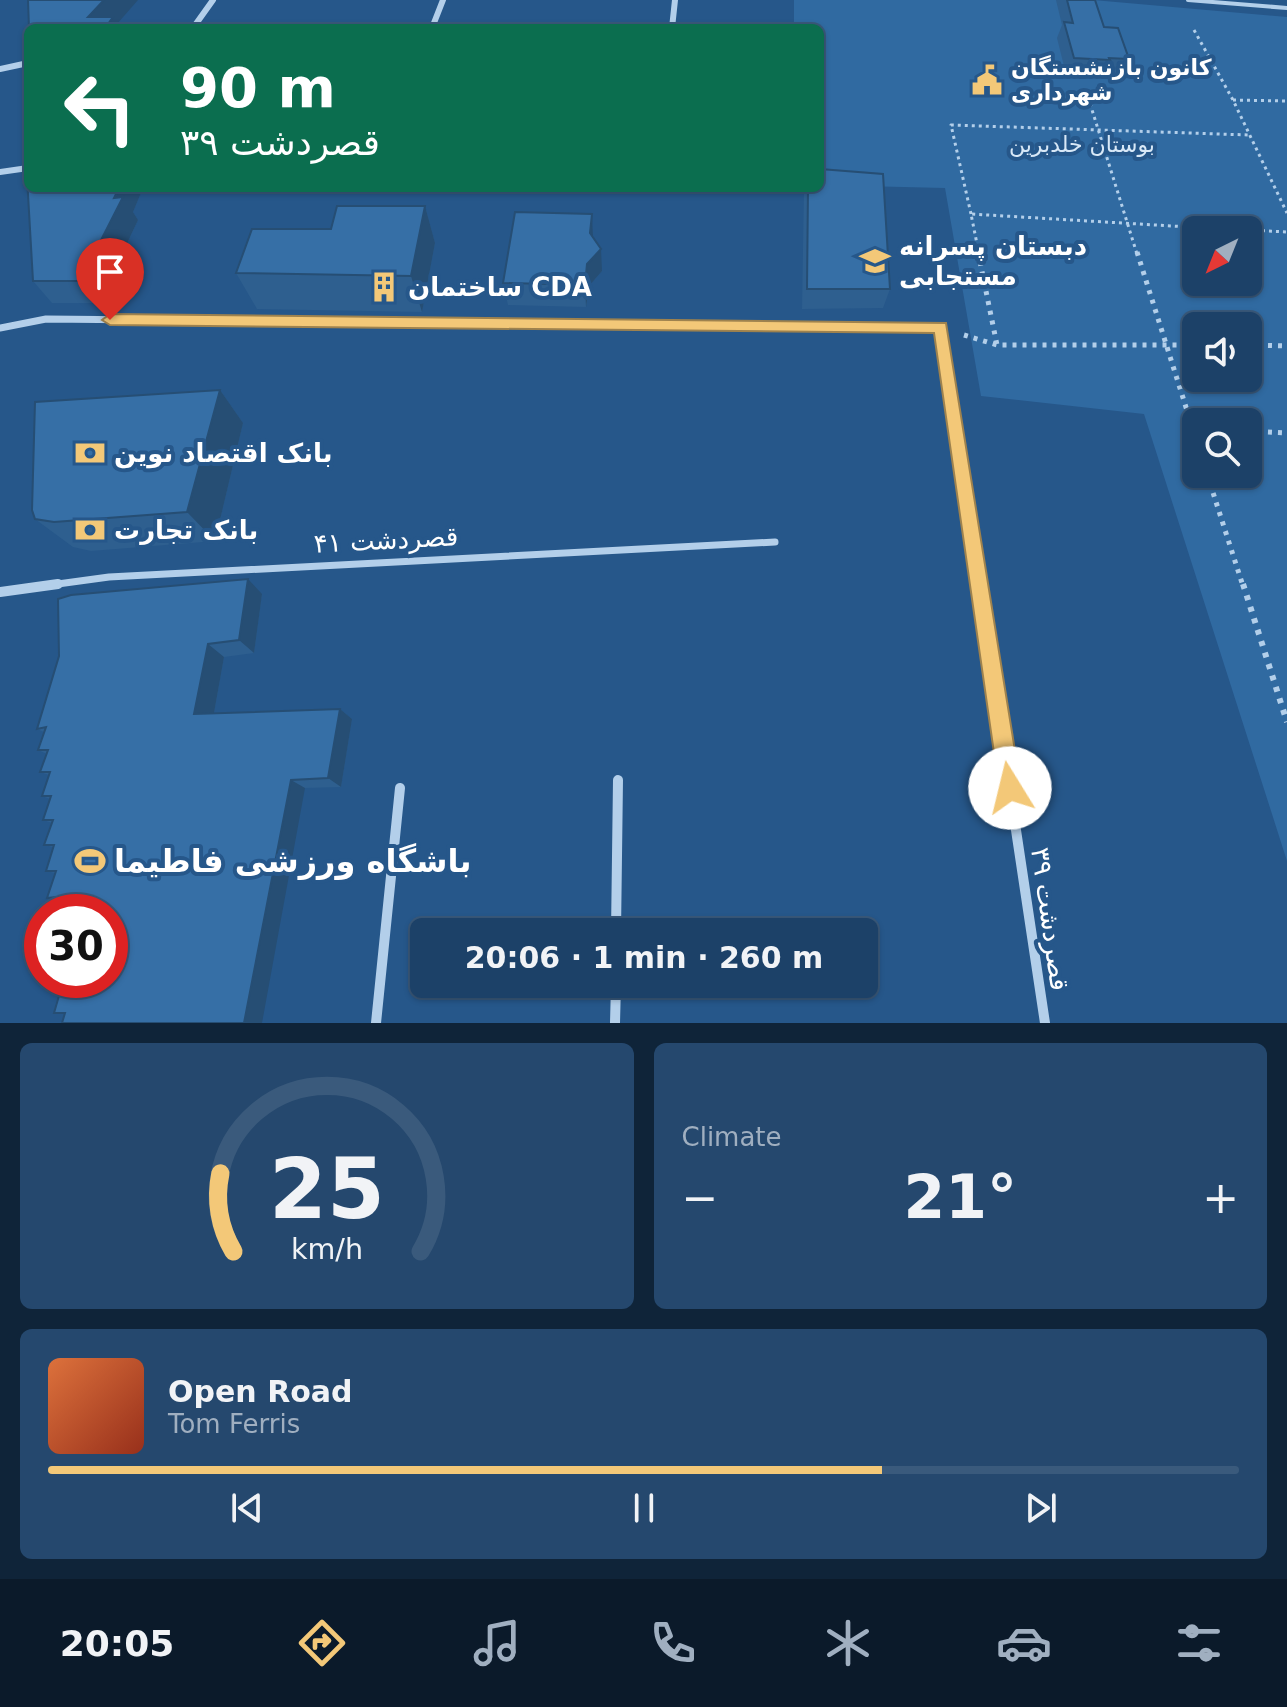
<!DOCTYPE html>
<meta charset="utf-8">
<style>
:root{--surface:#1c4168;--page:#25486e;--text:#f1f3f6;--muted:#a0afc0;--line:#3a5a7c;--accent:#f3c878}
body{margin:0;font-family:"DejaVu Sans",Cairo,sans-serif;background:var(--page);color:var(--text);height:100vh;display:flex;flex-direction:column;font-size:30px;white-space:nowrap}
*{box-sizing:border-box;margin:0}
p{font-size:26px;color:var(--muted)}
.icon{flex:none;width:44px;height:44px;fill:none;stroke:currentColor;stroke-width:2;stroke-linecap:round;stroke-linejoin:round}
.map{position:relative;height:1023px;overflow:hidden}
.drawer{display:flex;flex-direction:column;gap:20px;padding:20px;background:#0f2439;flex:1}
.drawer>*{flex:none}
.top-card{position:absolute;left:24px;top:24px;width:800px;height:168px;border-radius:12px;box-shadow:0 2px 6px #0004,0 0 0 2px var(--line);background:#0b6e4f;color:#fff;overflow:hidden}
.needle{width:52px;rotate:223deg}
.fabs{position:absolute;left:1182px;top:216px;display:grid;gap:16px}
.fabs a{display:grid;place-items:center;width:80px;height:80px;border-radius:12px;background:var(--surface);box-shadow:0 2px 6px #0004,0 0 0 2px var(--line);font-size:40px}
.speed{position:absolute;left:24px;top:894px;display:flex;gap:16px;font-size:40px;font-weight:700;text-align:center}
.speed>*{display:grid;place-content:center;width:104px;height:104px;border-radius:50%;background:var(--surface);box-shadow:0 2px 6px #0004,0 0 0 2px var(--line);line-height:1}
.speed .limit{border:12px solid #d22;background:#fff;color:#111}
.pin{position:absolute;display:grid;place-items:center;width:68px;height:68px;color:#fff;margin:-82px -34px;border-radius:50% 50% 50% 0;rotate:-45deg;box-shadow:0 0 8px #0007}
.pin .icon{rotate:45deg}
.me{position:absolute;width:88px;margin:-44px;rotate:351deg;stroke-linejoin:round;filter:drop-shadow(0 0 6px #0008)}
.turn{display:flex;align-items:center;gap:28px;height:168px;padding:0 24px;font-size:36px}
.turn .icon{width:104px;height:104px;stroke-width:2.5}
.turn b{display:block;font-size:56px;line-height:68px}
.big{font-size:60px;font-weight:700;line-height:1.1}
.drawer .tile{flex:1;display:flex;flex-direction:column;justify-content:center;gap:12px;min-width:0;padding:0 28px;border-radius:12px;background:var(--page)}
.drawer .dial{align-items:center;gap:0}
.dial svg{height:208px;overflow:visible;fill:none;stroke:var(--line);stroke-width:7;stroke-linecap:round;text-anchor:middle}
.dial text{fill:var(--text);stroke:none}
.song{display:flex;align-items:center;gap:24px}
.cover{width:96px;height:96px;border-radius:12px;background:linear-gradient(135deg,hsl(20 70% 55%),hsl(10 70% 35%))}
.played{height:8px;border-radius:4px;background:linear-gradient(90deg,var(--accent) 70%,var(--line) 70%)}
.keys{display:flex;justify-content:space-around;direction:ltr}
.heat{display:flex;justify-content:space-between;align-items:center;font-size:44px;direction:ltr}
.drawer .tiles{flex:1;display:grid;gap:20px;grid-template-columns:1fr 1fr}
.tile:last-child{grid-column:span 2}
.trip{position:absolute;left:410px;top:918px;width:468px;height:80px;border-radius:12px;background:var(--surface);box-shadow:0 2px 6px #0004,0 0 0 2px var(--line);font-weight:700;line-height:80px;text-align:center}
.tabs{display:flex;height:128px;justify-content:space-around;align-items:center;background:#0b1a2a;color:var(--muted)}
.tabs .icon{width:56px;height:56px}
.tabs .current{color:var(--accent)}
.tabs b{font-size:36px;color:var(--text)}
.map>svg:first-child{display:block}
.green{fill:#306aa1;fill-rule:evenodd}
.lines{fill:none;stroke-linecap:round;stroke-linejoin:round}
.path-far2{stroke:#b3cfea;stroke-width:3;stroke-dasharray:3 4;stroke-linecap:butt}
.path-far1{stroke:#b3cfea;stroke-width:5;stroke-dasharray:4 6;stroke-linecap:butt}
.path{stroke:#b3cfea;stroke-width:6;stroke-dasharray:5 7;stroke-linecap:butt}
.service{stroke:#b3cfea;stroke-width:4}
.minor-far2{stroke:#b3cfea;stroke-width:6}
.minor-far1{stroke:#b3cfea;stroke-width:7}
.minor{stroke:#b3cfea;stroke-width:10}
.wall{fill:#2e5f8f}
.shaded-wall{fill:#264e74}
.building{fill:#366fa6;stroke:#264e74;stroke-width:2}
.route{fill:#f3c878;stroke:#9e824e;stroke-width:2}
.labels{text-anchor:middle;stroke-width:8;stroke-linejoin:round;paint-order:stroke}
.far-poi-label{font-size:22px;font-weight:bold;fill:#fff;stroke:#26578a;text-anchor:start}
.far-park-label{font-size:22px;fill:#d8e8f7;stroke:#26578a}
.poi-label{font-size:26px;font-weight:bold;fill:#fff;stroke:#26578a;text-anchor:start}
.street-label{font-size:26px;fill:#fff;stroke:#26578a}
.near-poi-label{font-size:32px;font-weight:bold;fill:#fff;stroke:#26578a;text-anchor:start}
</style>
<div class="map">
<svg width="1287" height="1023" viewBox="0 0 1287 1023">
<rect width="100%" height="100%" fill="#26578a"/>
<path class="green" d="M794 0H1093L1287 17V861L1144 414 981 396 945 188 820 185V28H794ZM1196 230H1248V282H1196ZM1196 326H1248V378H1196ZM1196 422H1248V474H1196Z"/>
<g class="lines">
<path class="path-far2" d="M1194 30 1233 100 1287 213
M1088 97 1137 254
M1233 100 1287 101
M971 214 951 125 1249 135
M1248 230 1287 232
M979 254 971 214 1239 230"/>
<path class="path-far1" d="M978 252 997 345
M1137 252 1196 439
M964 335 997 345H1196
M1248 345 1287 346
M1248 431 1287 433
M1207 474 1243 586"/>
<path class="path" d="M1243 584 1287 722"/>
<path class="service" d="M1188 0 1287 8"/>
<path class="minor-far2" d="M193 28 213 0
M432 28 443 0
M672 28 675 0
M0 69 28 63
M0 172 28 168"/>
<path class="minor-far1" d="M0 328 46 319 941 327 980 586
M43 586 109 577 775 542"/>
<path class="minor" d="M979 584 1045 1023
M0 592 58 584
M616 932 618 780
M376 1023 400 788
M615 1023 616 984"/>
</g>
<path class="wall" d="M1056 0H1095L1104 27 1129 59 1121 75 1103 74 1102 76 1066 74 1057 38 1062 25Z
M28 188H143L133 212 138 220 125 248 142 270 125 303H52L33 281Z
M804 188H820L890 289 883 308 802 309Z
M425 206 435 243 422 312 257 309 236 273 331 229Z
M593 238 602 271 589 286 586 307 508 305 503 283Z
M220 390 243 423 215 541 91 551 73 547 35 519Z
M262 594 254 653 224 657 214 713 340 709 352 719 341 787 305 788 110 980 58 900 47 898 55 873 46 871 53 847 44 845 52 823 43 820 50 799 42 796 49 775 40 772 47 754 38 750 44 732 37 729Z"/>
<path class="shaded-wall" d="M104 0H138L117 24 119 28H95L88 17Z
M119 188H143L133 212 138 220 116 267 126 248 142 270 125 303 108 281 97 248Z
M425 206 435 243 422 312 411 276Z
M592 214 593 237 592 255 590 233Z
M601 249 602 271 589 286 586 307 585 285 587 264Z
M220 390 243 423 215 541 187 512Z
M248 579 262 594 254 653 239 640Z
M208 644 224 657 212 724 194 714Z
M340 709 352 719 341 787 328 778Z
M291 780 305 788 262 1023H244Z"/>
<path class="building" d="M28 0H104L88 17H113L105 28H29Z
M1067 0H1095L1104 27 1118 28 1129 59 1109 58 1110 60 1074 58 1064 22 1073 23Z
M28 98V188H119L114 198 123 197 97 248H126L108 281H33L27 177Z
M820 169 883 174 890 289H807L808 188H820Z
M337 206H425L411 276 236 273 252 229H331Z
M515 212 592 214 590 233 601 249 587 264 585 285 503 283Z
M220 390 187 512 54 522 35 519 32 510 35 402Z
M248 579 239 640 208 644 194 714 340 709 328 778 291 780 244 1023H62L65 1013H54L63 982H52L53 980H110V912H53L58 897 47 898 56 871H46L54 845H44L53 820H43L51 796H42L50 772H40L48 750H38L46 727 37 729 59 656 58 599 71 595Z"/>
<path class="route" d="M110 314 946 323 1021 788 1018 796 1010 799 1003 796 999 788 934 333 110 325 102 320Z"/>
<defs>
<g id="civic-bare" transform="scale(2.4)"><path d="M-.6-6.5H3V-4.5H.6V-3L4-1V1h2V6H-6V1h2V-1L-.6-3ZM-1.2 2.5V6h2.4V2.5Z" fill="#f3c878" stroke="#26578a" stroke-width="2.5" paint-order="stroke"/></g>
<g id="school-bare" transform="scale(2.4)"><path d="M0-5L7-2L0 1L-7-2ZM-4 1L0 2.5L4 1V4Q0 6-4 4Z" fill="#f3c878" stroke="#26578a" stroke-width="2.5" paint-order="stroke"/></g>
<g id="building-bare" transform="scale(2.4)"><path d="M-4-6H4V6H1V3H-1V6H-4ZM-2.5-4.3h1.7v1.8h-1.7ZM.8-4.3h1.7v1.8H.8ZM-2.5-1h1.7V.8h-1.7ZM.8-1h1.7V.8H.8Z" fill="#f3c878" stroke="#26578a" stroke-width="2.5" paint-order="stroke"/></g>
<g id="bank-bare" transform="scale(2.4)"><path d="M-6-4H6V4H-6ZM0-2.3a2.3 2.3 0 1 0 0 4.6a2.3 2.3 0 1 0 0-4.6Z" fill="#f3c878" stroke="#26578a" stroke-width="2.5" paint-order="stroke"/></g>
<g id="stadium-bare" transform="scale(2.4)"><path d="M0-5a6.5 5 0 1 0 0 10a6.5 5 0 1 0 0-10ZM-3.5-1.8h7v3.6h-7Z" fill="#f3c878" stroke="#26578a" stroke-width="2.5" paint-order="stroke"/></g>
</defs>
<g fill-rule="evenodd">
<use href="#civic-bare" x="987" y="80"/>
<use href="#school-bare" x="875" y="261"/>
<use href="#building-bare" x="384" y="287"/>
<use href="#bank-bare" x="90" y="453"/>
<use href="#bank-bare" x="90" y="530"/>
<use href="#stadium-bare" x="90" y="861"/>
</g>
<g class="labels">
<g class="far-poi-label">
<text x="1011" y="75">کانون بازنشستگان<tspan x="1011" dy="25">شهرداری</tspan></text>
</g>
<g class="far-park-label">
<text x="1082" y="152">بوستان خلدبرین</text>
</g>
<g class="poi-label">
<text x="899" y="255">دبستان پسرانه<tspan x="899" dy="30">مستجابی</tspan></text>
<text x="408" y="296">ساختمان CDA</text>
<text x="114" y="462">بانک اقتصاد نوین</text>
<text x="114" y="539">بانک تجارت</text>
</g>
<g class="street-label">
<text transform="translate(386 540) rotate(-3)" y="9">قصردشت ۴۱</text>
<text transform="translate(1050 919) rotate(82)" y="9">قصردشت ۳۹</text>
</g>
<g class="near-poi-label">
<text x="114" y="872">باشگاه ورزشی فاطیما</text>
</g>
</g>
</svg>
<div class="fabs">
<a><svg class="needle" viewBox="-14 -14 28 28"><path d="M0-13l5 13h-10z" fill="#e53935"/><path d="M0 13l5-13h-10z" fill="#a0afc0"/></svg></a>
<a><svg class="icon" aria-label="sound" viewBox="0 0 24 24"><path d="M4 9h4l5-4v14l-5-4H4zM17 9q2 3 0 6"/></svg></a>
<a><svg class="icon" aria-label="search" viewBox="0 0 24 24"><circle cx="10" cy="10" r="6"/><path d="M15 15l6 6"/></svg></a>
</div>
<div class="speed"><div class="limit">30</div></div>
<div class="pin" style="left:110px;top:320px;background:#d93025"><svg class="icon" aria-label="arrive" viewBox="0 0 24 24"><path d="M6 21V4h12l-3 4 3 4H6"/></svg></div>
<svg class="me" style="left:1010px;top:788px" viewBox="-20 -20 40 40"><circle r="19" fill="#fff"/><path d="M0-13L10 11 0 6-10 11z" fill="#f3c878"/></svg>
<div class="trip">20:06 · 1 min · 260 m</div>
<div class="top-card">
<div class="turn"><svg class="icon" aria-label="left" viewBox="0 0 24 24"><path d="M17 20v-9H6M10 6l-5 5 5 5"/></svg><div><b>90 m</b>قصردشت ۳۹</div></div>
</div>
</div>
<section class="drawer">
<div class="tiles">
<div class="tile dial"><svg viewBox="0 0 100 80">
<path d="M14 69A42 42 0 1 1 86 69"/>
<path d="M14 69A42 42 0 0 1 9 39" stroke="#f3c878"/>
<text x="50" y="56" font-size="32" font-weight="700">25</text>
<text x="50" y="72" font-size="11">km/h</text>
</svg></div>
<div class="tile"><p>Climate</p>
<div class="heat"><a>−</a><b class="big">21°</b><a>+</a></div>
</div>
<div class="tile">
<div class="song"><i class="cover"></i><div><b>Open Road</b><p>Tom Ferris</p></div></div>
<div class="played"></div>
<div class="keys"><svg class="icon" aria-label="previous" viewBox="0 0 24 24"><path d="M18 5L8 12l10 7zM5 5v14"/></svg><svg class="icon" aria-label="pause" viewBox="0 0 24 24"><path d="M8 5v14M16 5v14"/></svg><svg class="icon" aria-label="next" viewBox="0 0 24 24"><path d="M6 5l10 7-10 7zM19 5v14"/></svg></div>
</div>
</div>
</section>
<nav class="tabs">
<b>20:05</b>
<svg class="icon current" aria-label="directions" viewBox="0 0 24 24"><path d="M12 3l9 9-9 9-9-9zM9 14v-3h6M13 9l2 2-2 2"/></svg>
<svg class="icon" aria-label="music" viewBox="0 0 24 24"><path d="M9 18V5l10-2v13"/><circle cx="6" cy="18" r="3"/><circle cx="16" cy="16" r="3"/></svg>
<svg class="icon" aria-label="phone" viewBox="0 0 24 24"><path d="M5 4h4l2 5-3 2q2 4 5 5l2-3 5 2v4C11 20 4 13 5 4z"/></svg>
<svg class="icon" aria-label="climate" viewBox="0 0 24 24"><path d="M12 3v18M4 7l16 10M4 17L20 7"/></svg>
<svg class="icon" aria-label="car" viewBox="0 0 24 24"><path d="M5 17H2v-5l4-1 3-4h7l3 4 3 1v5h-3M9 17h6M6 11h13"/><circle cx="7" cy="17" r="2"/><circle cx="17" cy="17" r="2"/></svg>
<svg class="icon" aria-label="filters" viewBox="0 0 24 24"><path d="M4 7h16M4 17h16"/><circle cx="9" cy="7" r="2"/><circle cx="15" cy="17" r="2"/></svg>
</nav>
